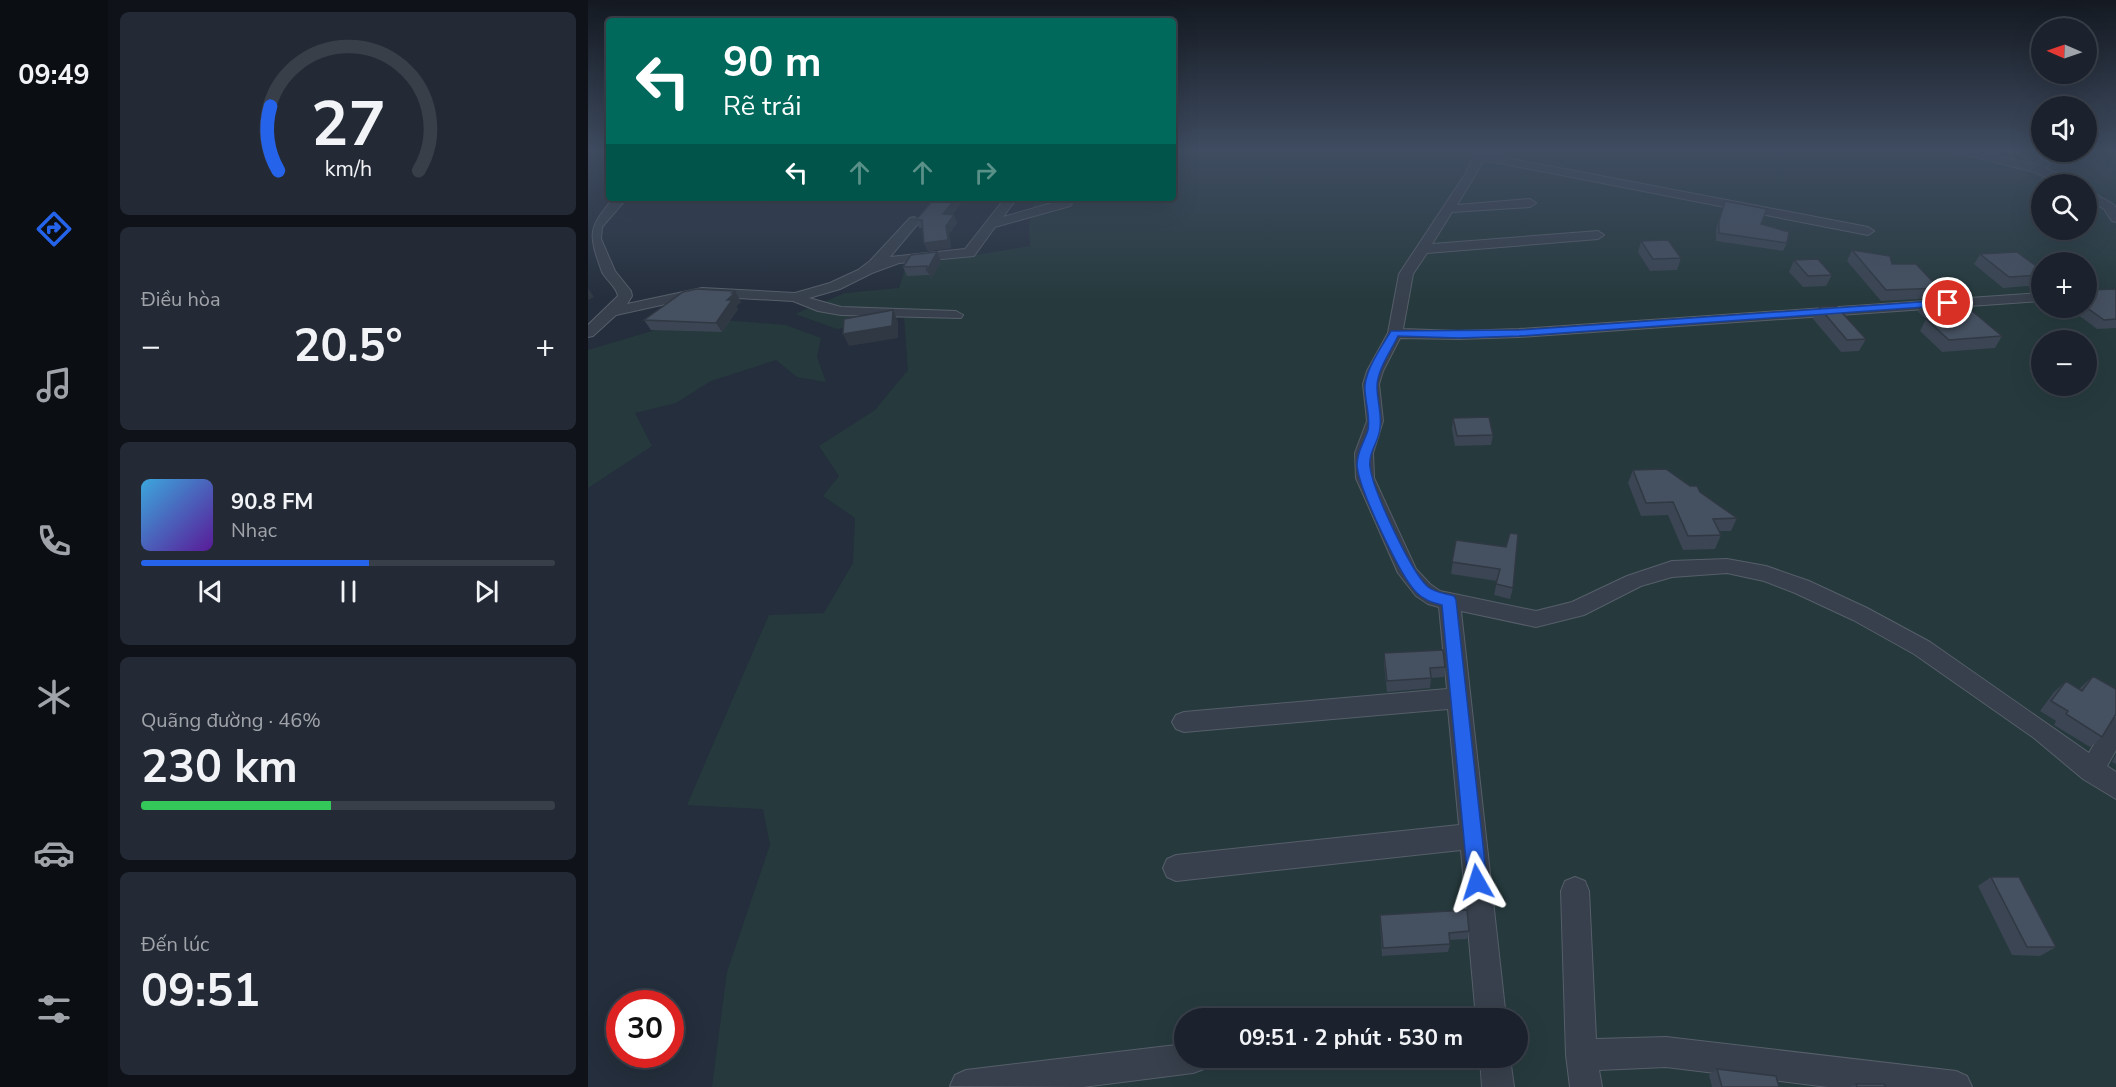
<!DOCTYPE html>
<html lang="vi">
<meta charset="utf-8">
<style>
:root{--surface:#1b222d;--page:#242a35;--text:#f1f3f6;--muted:#a0a4aa;--line:#393f49;--accent:#2563eb}
body{margin:0;font-family:"Nunito Sans",sans-serif;background:var(--page);color:var(--text);height:100vh;display:flex;flex-direction:column;font-size:22px;white-space:nowrap}
*{box-sizing:border-box;margin:0}
p{font-size:20px;color:var(--muted)}
.icon{flex:none;width:33px;height:33px;fill:none;stroke:currentColor;stroke-width:2;stroke-linecap:round;stroke-linejoin:round}
.map{position:relative;flex:1;overflow:hidden}
.details{display:flex;flex-direction:column;gap:12px;padding:12px;background:#0f1319;width:480px}
.details>*{flex:none}
.top-card{position:absolute;left:18px;top:18px;width:570px;height:183px;border-radius:6px;box-shadow:0 6px 24px #0002,0 0 0 2px var(--line);background:#00695c;color:#fff;overflow:hidden}
.needle{width:39px;rotate:272deg}
.fabs{position:absolute;left:1443px;top:18px;display:grid;gap:12px}
.fabs a{display:grid;place-items:center;width:66px;height:66px;border-radius:50%;background:var(--surface);box-shadow:0 6px 24px #0002,0 0 0 2px var(--line);font-size:30px}
.speed{position:absolute;left:18px;top:990px;display:flex;gap:12px;font-size:30px;font-weight:700;text-align:center}
.speed>*{display:grid;place-content:center;width:78px;height:78px;border-radius:50%;background:var(--surface);box-shadow:0 6px 24px #0002,0 0 0 2px var(--line);line-height:1}
.speed .limit{border:9px solid #d22;background:#fff;color:#111}
.pin{position:absolute;display:grid;place-items:center;width:51px;height:51px;color:#fff;margin:-26px;border:3px solid #fff;border-radius:50%;box-shadow:0 2px 6px #0007}
.me{position:absolute;width:66px;margin:-33px;rotate:354deg;stroke-linejoin:round;filter:drop-shadow(0 0 4px #0008)}
.turn{display:flex;align-items:center;gap:21px;height:126px;padding:0 18px;font-size:27px}
.turn .icon{width:78px;height:78px;stroke-width:2.5}
.turn b{display:block;font-size:42px;line-height:51px}
.lanes{display:flex;align-items:center;height:57px;padding:0 18px;background:#0003;justify-content:center;gap:30px;direction:ltr}
.lanes .off{opacity:.35}
.big{font-size:45px;font-weight:700;line-height:1.1}
.details .card{flex:1;display:flex;flex-direction:column;justify-content:center;gap:9px;min-width:0;padding:0 21px;border-radius:9px;background:var(--page)}
.details .dial{align-items:center;gap:0}
.dial svg{height:156px;overflow:visible;fill:none;stroke:var(--line);stroke-width:7;stroke-linecap:round;text-anchor:middle}
.dial text{fill:var(--text);stroke:none}
.song{display:flex;align-items:center;gap:18px}
.cover{width:72px;height:72px;border-radius:9px;background:linear-gradient(135deg,hsl(200 70% 55%),hsl(270 70% 35%))}
.played{height:6px;border-radius:3px;background:linear-gradient(90deg,var(--accent) 55%,var(--line) 55%)}
.keys{display:flex;justify-content:space-around;direction:ltr}
.heat{display:flex;justify-content:space-between;align-items:center;font-size:33px;direction:ltr}
.charge{height:9px;border-radius:4px;background:linear-gradient(90deg,#34c759 46%,var(--line) 0)}
.trip{position:absolute;left:586px;top:1008px;width:354px;height:60px;border-radius:30px;background:var(--surface);box-shadow:0 6px 24px #0002,0 0 0 2px var(--line);font-weight:700;line-height:60px;text-align:center}
main{display:flex;flex:1;min-height:0}
.tab-bar{display:flex;flex-direction:column;width:108px;justify-content:space-around;align-items:center;background:#0b0e12;color:var(--muted)}
.tab-bar .icon{width:42px;height:42px}
.tab-bar .current{color:var(--accent)}
.tab-bar b{font-size:27px;color:var(--text)}
.map>svg:first-child{display:block}
.green{fill:#263a3d;fill-rule:evenodd}
.lines{fill:none;stroke-linecap:round;stroke-linejoin:round}
.minor-casing{stroke:#565e6a;stroke-width:2}
.minor{fill:#37404c;fill-rule:evenodd}
.wall{fill:#3b4553}
.shaded-wall{fill:#303843}
.building{fill:#455060;stroke:#303843;stroke-width:1.5}
.route{fill:#2563eb;stroke:#184099;stroke-width:1.5}
</style>
<main>
<nav class="tab-bar">
<b>09:49</b>
<svg class="icon current" aria-label="directions" viewBox="0 0 24 24"><path d="M12 3l9 9-9 9-9-9zM9 14v-3h6M13 9l2 2-2 2"/></svg>
<svg class="icon" aria-label="music" viewBox="0 0 24 24"><path d="M9 18V5l10-2v13"/><circle cx="6" cy="18" r="3"/><circle cx="16" cy="16" r="3"/></svg>
<svg class="icon" aria-label="phone" viewBox="0 0 24 24"><path d="M5 4h4l2 5-3 2q2 4 5 5l2-3 5 2v4C11 20 4 13 5 4z"/></svg>
<svg class="icon" aria-label="climate" viewBox="0 0 24 24"><path d="M12 3v18M4 7l16 10M4 17L20 7"/></svg>
<svg class="icon" aria-label="car" viewBox="0 0 24 24"><path d="M5 17H2v-5l4-1 3-4h7l3 4 3 1v5h-3M9 17h6M6 11h13"/><circle cx="7" cy="17" r="2"/><circle cx="17" cy="17" r="2"/></svg>
<svg class="icon" aria-label="filters" viewBox="0 0 24 24"><path d="M4 7h16M4 17h16"/><circle cx="9" cy="7" r="2"/><circle cx="15" cy="17" r="2"/></svg>
</nav>
<section class="details">
<div class="card dial"><svg viewBox="0 0 100 80">
<path d="M14 69A42 42 0 1 1 86 69"/>
<path d="M14 69A42 42 0 0 1 10 36" stroke="#2563eb"/>
<text x="50" y="56" font-size="32" font-weight="700">27</text>
<text x="50" y="72" font-size="11">km/h</text>
</svg></div>
<div class="card"><p>Điều hòa</p>
<div class="heat"><a>−</a><b class="big">20.5°</b><a>+</a></div>
</div>
<div class="card">
<div class="song"><i class="cover"></i><div><b>90.8 FM</b><p>Nhạc</p></div></div>
<div class="played"></div>
<div class="keys"><svg class="icon" aria-label="previous" viewBox="0 0 24 24"><path d="M18 5L8 12l10 7zM5 5v14"/></svg><svg class="icon" aria-label="pause" viewBox="0 0 24 24"><path d="M8 5v14M16 5v14"/></svg><svg class="icon" aria-label="next" viewBox="0 0 24 24"><path d="M6 5l10 7-10 7zM19 5v14"/></svg></div>
</div>
<div class="card"><p>Quãng đường · 46%</p><b class="big">230 km</b><div class="charge"></div></div>
<div class="card"><p>Đến lúc</p><b class="big">09:51</b></div>
</section>
<div class="map">
<svg width="1528" height="1087" viewBox="0 0 1528 1087">
<rect width="100%" height="100%" fill="#242e3c"/>
<path class="green" d="M585 149H1453L1454 152 1528 149V1087H124L139 972 182 845 175 809 99 805 181 615 236 613 265 563 267 518 235 496 251 476 231 446 287 410 320 370 316 317 249 329 207 314 257 293 311 288 318 266 442 246 441 227 447 198H585ZM1454 184H1498V230H1454ZM1454 262H1498V308H1454ZM1454 340H1498V386H1454ZM597 1018H930V1058H597Z
M122 319 198 325 233 338 229 357 238 382 209 377 188 360 123 381 88 403 47 413 64 446 0 488V350L81 326Z"/>
<g class="lines">
<g class="minor-casing">
<path id="minor" d="M889 149H899L898 154 1280 227 1286 231 1280 235 896 160 869 205 942 199 948 203 942 207 864 212 844 244 1010 231 1016 235 1010 239 839 253 825 274 815 329 871 331 931 329 1454 293V301L931 337 871 339 812 338 795 371 791 384 795 421 785 453 786 478 828 569 842 584 852 591 948 611 984 602 1039 576 1084 561 1139 559 1178 566 1221 581 1279 608 1342 642 1501 753 1520 720 1528 717V750L1519 766 1528 772V799L1495 779 1446 738 1326 654 1265 620 1207 593 1176 581 1139 573 1084 577 1053 586 996 615 948 627 873 611 918 1018H888L873 850 588 881 579 877 575 868 579 859 588 855 871 825 860 709 596 732 588 729 584 722 588 715 596 712 859 689 851 607 840 604 828 596 810 573 768 478 767 453 779 421 775 384 779 371 800 333 811 274 878 173Z
M1361 149H1380L1448 165 1425 149H1438L1460 163 1462 165 1457 168 1492 184H1477L1443 171 1362 151Z
M1498 189 1525 204 1528 208V222L1524 221 1516 209 1498 198Z
M26 198H39L14 227 13 239 27 271 43 291 44 296 39 304 114 288 207 293 242 283 270 270 282 261 322 218 326 217 332 221 302 257 377 249 417 198H429L415 217 478 199 484 203 482 206 407 227 386 256 311 263 284 273 252 289 221 298 253 307 368 311 375 315 373 318 253 315 230 311 205 301 114 296 28 315 5 336 0 337V325L30 296C28 286 19 281 14 272 0 233 0 228 26 198Z
M987 877 997 881 1001 891 1008 1039 1078 1037 1368 1071 1379 1076 1384 1087H1240L1078 1067 1011 1070 1014 1087H982L978 1055 973 891 977 881Z
M597 1044V1058H620L616 1069 605 1073 495 1087 362 1086 367 1075 378 1070Z
M892 1058H922L926 1087H894Z"/>
</g>
<use href="#minor" class="minor"/>
</g>
<path class="wall" d="M1137 201 1173 224 1199 243 1195 251 1128 241V229Z
M373 204 364 214 369 223 361 234 363 248 340 251 336 243 335 228H331L328 220Z
M1053 241 1093 258 1089 270 1062 271 1050 252Z
M1264 250 1304 264 1346 283 1354 288 1348 298 1293 301 1259 261Z
M1392 254 1454 270V284L1453 285 1415 288 1386 264Z
M1206 260 1244 275 1238 286 1215 287 1201 272Z
M353 261 343 279 341 275 319 276 315 267Z
M1528 289V328L1509 329 1481 308H1498V290Z
M147 291 153 302 148 306 150 309 134 332 63 330 56 320Z
M1336 300 1372 305 1414 336 1407 348 1354 352 1332 331 1338 319 1330 312Z
M1231 307 1278 339 1271 351 1253 352 1225 319Z
M865 418 905 435 903 445 867 446 864 429Z
M1045 470 1112 492 1149 518 1143 531H1131L1133 535 1127 549 1095 550 1080 515 1053 516 1040 483Z
M868 540 918 547 925 588 922 599 906 595 909 581 863 574Z
M796 653 857 667 856 677 843 678 842 688 799 692 796 664Z
M1505 676 1528 716H1527L1514 737 1502 747 1466 725 1468 721 1452 711 1466 692 1478 681 1491 689Z
M1528 754V764L1524 762Z
M1403 877 1468 947 1452 956 1424 955 1390 886Z
M792 915 881 931 879 939 862 940V944L860 952 794 956 792 923Z
M1129 1069 1191 1087H1124L1121 1075Z
M1268 1084 1298 1087H1261Z"/>
<path class="shaded-wall" d="M368 198H371L373 204 358 222 355 214Z
M366 215 369 223 361 234 363 248 340 251 336 243 358 226Z
M349 252 353 261 343 279 339 270Z
M0 288 6 297 0 300Z
M147 291 153 302 148 306 150 309 134 332 128 323 139 300Z
M305 310 310 322V338L261 346 255 334Z"/>
<path class="building" d="M347 198H368L355 214 366 215 358 226 360 240 336 243 334 220H328Z
M1137 201 1179 209 1173 224 1201 232 1199 243 1131 233V221Z
M1080 240 1093 258 1065 259 1053 241Z
M1264 250 1302 256 1304 264H1328L1346 283H1350L1354 288 1298 290Z
M349 252 339 270V266L315 267 323 255Z
M1429 252 1454 270V275L1421 277 1392 254Z
M1230 259 1244 275 1220 276 1206 260Z
M108 289 147 291 144 293H147L139 300H144L128 323 56 320 95 292Z
M1528 289V319L1516 320 1498 307V290Z
M1365 298 1372 305H1377L1414 336 1361 340 1338 319 1356 318 1336 300Z
M1248 306 1278 339 1259 340 1231 307Z
M305 310 304 326 255 334 256 319Z
M901 417 905 435 869 436 865 418Z
M1078 469 1102 486H1109L1112 492 1149 518 1125 519 1133 535 1100 536 1085 502 1058 503 1045 470Z
M922 533 930 534 925 588 908 584 912 569 864 562 868 540 918 547Z
M855 650 857 667 842 668 843 678 799 681 796 653Z
M1505 676 1528 689V714L1514 737 1478 714 1480 711 1463 701 1478 681 1494 691Z
M1403 877H1431L1468 947H1439Z
M879 910 881 931 861 933 862 944 795 948 792 915Z
M1129 1069 1188 1076 1191 1087H1134Z
M1268 1084H1296L1298 1087H1269Z"/>
<linearGradient id="sky" x2="0" y2="1"><stop stop-color="#141921"/><stop offset="0.5" stop-color="#3f4c61"/><stop offset="1" stop-color="#3f4c61" stop-opacity="0"/></linearGradient>
<rect width="1528" height="301" fill="url(#sky)"/>
<path class="route" d="M1360 300 1364 301V305L931 336 871 338 810 336C803 351 789 370 789 387 789 400 794 415 792 428 791 442 780 452 782 467 785 491 823 572 840 587 848 593 857 593 866 596L868 600 899 882 896 889 889 891 883 889 880 882 854 605C845 603 836 600 829 593 813 578 770 487 769 465 769 451 776 443 780 430 783 416 776 399 777 385 779 367 794 346 803 331L931 330Z"/>
</svg>
<div class="fabs">
<a><svg class="needle" viewBox="-14 -14 28 28"><path d="M0-13l5 13h-10z" fill="#e53935"/><path d="M0 13l5-13h-10z" fill="#a0a4aa"/></svg></a>
<a><svg class="icon" aria-label="sound" viewBox="0 0 24 24"><path d="M4 9h4l5-4v14l-5-4H4zM17 9q2 3 0 6"/></svg></a>
<a><svg class="icon" aria-label="search" viewBox="0 0 24 24"><circle cx="10" cy="10" r="6"/><path d="M15 15l6 6"/></svg></a>
<a>+</a>
<a>−</a>
</div>
<div class="speed"><div class="limit">30</div></div>
<div class="pin" style="left:1360px;top:303px;background:#d93025"><svg class="icon" aria-label="arrive" viewBox="0 0 24 24"><path d="M6 21V4h12l-3 4 3 4H6"/></svg></div>
<svg class="me" style="left:889px;top:882px" viewBox="-20 -20 40 40"><path d="M0-17L14 15 0 8-14 15z" fill="#2563eb" stroke="#fff" stroke-width="4"/></svg>
<div class="trip">09:51 · 2 phút · 530 m</div>
<div class="top-card">
<div class="turn"><svg class="icon" aria-label="left" viewBox="0 0 24 24"><path d="M17 20v-9H6M10 6l-5 5 5 5"/></svg><div><b>90 m</b>Rẽ trái</div></div>
<div class="lanes"><svg class="icon" aria-label="left" viewBox="0 0 24 24"><path d="M17 20v-9H6M10 6l-5 5 5 5"/></svg><svg class="icon off" aria-label="ahead" viewBox="0 0 24 24"><path d="M12 20V5M6 11l6-6 6 6"/></svg><svg class="icon off" aria-label="ahead" viewBox="0 0 24 24"><path d="M12 20V5M6 11l6-6 6 6"/></svg><svg class="icon off" aria-label="right" viewBox="0 0 24 24"><path d="M7 20v-9h11M14 6l5 5-5 5"/></svg></div>
</div>
</div>
</main>
